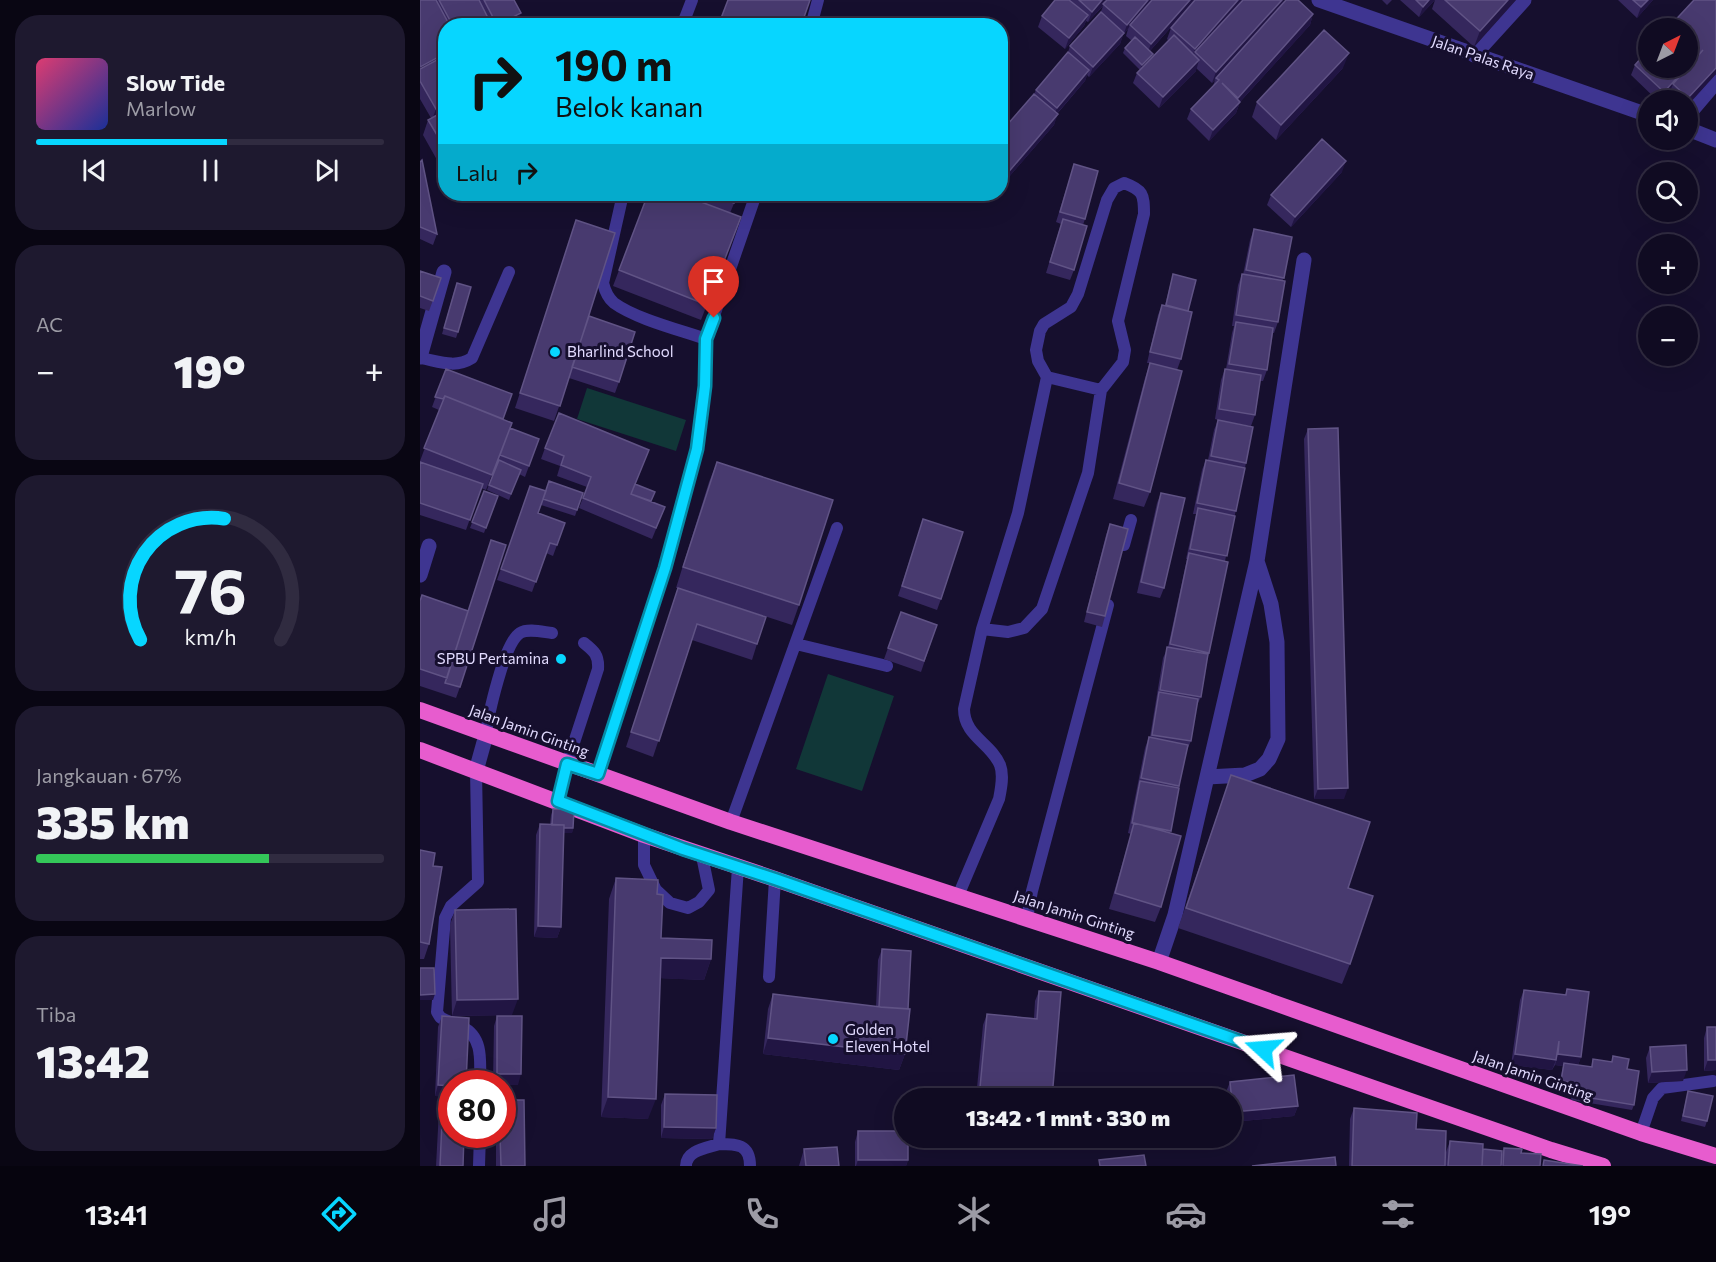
<!DOCTYPE html>
<html lang="id">
<meta charset="utf-8">
<style>
:root{--surface:#100b22;--page:#1e192f;--text:#f1f3f6;--muted:#9c9ba5;--line:#302b40;--accent:#07d6ff}
body{margin:0;font-family:Commissioner,sans-serif;background:var(--page);color:var(--text);height:100vh;display:flex;flex-direction:column;font-size:22px;white-space:nowrap}
*{box-sizing:border-box;margin:0}
p{font-size:20px;color:var(--muted)}
.icon{flex:none;width:33px;height:33px;fill:none;stroke:currentColor;stroke-width:2;stroke-linecap:round;stroke-linejoin:round}
.map{position:relative;flex:1;overflow:hidden}
.panel{display:flex;flex-direction:column;gap:15px;padding:15px;background:#090613;width:420px}
.panel>*{flex:none}
.top-card{position:absolute;left:18px;top:18px;width:570px;height:183px;border-radius:24px;box-shadow:0 6px 24px #0002,0 0 0 2px var(--line);background:#07d6ff;color:#111;overflow:hidden}
.needle{width:39px;rotate:42deg}
.tools{position:absolute;left:1218px;top:18px;display:grid;gap:12px}
.tools a{display:grid;place-items:center;width:60px;height:60px;border-radius:50%;background:var(--surface);box-shadow:0 6px 24px #0002,0 0 0 2px var(--line);font-size:30px}
.speed{position:absolute;left:18px;top:1070px;display:flex;gap:12px;font-size:30px;font-weight:700;text-align:center}
.speed>*{display:grid;place-content:center;width:78px;height:78px;border-radius:50%;background:var(--surface);box-shadow:0 6px 24px #0002,0 0 0 2px var(--line);line-height:1}
.speed .limit{border:9px solid #d22;background:#fff;color:#111}
.pin{position:absolute;display:grid;place-items:center;width:51px;height:51px;color:#fff;margin:-62px -26px;border-radius:50% 50% 50% 0;rotate:-45deg;box-shadow:0 0 6px #0007}
.pin .icon{rotate:45deg}
.me{position:absolute;width:66px;margin:-33px;rotate:289deg;stroke-linejoin:round;filter:drop-shadow(0 0 4px #0008)}
.turn{display:flex;align-items:center;gap:21px;height:126px;padding:0 18px;font-size:27px}
.turn .icon{width:78px;height:78px;stroke-width:2.5}
.turn b{display:block;font-size:42px;line-height:51px}
.then{display:flex;align-items:center;height:57px;padding:0 18px;background:#0003;gap:12px;font-size:22px}
.big{font-size:45px;font-weight:800;line-height:1.1}
.panel .tile{flex:1;display:flex;flex-direction:column;justify-content:center;gap:9px;min-width:0;padding:0 21px;border-radius:24px;background:var(--page)}
.panel .dial{align-items:center;gap:0}
.dial svg{height:156px;overflow:visible;fill:none;stroke:var(--line);stroke-width:7;stroke-linecap:round;text-anchor:middle}
.dial text{fill:var(--text);stroke:none}
.song{display:flex;align-items:center;gap:18px}
.cover{width:72px;height:72px;border-radius:9px;background:linear-gradient(135deg,hsl(340 70% 55%),hsl(230 70% 35%))}
.played{height:6px;border-radius:3px;background:linear-gradient(90deg,var(--accent) 55%,var(--line) 55%)}
.keys{display:flex;justify-content:space-around;direction:ltr}
.heat{display:flex;justify-content:space-between;align-items:center;font-size:33px;direction:ltr}
.charge{height:9px;border-radius:4px;background:linear-gradient(90deg,#34c759 67%,var(--line) 0)}
.trip{position:absolute;left:474px;top:1088px;width:348px;height:60px;border-radius:30px;background:var(--surface);box-shadow:0 6px 24px #0002,0 0 0 2px var(--line);font-weight:800;line-height:60px;text-align:center}
.dock{display:flex;height:96px;justify-content:space-around;align-items:center;background:#06040e;color:var(--muted)}
.dock .icon{width:42px;height:42px}
.dock .on{color:var(--accent)}
.dock b{font-size:27px;color:var(--text)}
main{display:flex;flex:1;min-height:0}
.map>svg:first-child{display:block}
.green{fill:#113738}
.lines{fill:none;stroke-linecap:round;stroke-linejoin:round}
.service{stroke:#3e3591;stroke-width:12}
.minor{stroke:#3e3591;stroke-width:15}
.trunk{stroke:#e75cce;stroke-width:16}
.wall{fill:#35275d}
.shaded-wall{fill:#211543}
.building{fill:#483a6f;stroke:#605385;stroke-width:1.5}
.route-casing{stroke:#058ba6;stroke-width:15}
.route{stroke:#07d6ff;stroke-width:10}
.poi-dot{fill:#07d6ff;stroke:#160f2e;stroke-width:2}
.labels{text-anchor:middle;stroke-width:6;stroke-linejoin:round;paint-order:stroke}
.street-label{font-size:15px;fill:#e2dbff;stroke:#160f2e}
.poi-label{font-size:15px;fill:#e2dbff;stroke:#160f2e;text-anchor:start}
</style>
<main>
<section class="panel">
<div class="tile">
<div class="song"><i class="cover"></i><div><b>Slow Tide</b><p>Marlow</p></div></div>
<div class="played"></div>
<div class="keys"><svg class="icon" aria-label="previous" viewBox="0 0 24 24"><path d="M18 5L8 12l10 7zM5 5v14"/></svg><svg class="icon" aria-label="pause" viewBox="0 0 24 24"><path d="M8 5v14M16 5v14"/></svg><svg class="icon" aria-label="next" viewBox="0 0 24 24"><path d="M6 5l10 7-10 7zM19 5v14"/></svg></div>
</div>
<div class="tile"><p>AC</p>
<div class="heat"><a>−</a><b class="big">19°</b><a>+</a></div>
</div>
<div class="tile dial"><svg viewBox="0 0 100 80">
<path d="M14 69A42 42 0 1 1 86 69"/>
<path d="M14 69A42 42 0 0 1 57 7" stroke="#07d6ff"/>
<text x="50" y="56" font-size="32" font-weight="700">76</text>
<text x="50" y="72" font-size="11">km/h</text>
</svg></div>
<div class="tile"><p>Jangkauan · 67%</p><b class="big">335 km</b><div class="charge"></div></div>
<div class="tile"><p>Tiba</p><b class="big">13:42</b></div>
</section>
<div class="map">
<svg width="1296" height="1166" viewBox="0 0 1296 1166">
<rect width="100%" height="100%" fill="#160f2e"/>
<path class="green" d="M167 388 266 420 256 451 157 419Z
M408 674 474 696 442 791 376 769Z"/>
<g class="lines">
<path class="service" d="M262 26 272 0
M391 26 398 0
M203 194 183 283C185 291 188 298 194 303 216 319 260 330 286 339
M0 358C18 361 35 369 52 358L89 272
M627 377 681 390
M704 545 711 520
M376 644 467 666
M66 735C68 716 84 643 100 633 108 628 123 632 132 633
M56 771 58 882 31 906 25 918 17 1012 20 1017C27 1022 35 1023 42 1027 64 1037 60 1063 60 1083
M178 774 245 568 277 449 285 386 286 339 336 194
M138 801 147 764 178 669C179 655 174 651 164 643
M311 822 417 528
M224 835V865L236 890 250 903 268 908 279 902 289 890 282 856
M318 867 299 1144C317 1144 330 1144 330 1166
M538 896 579 799C581 789 584 775 580 765 571 743 544 736 544 709L562 629 598 513 627 377 618 361 616 350 620 331 624 324 651 307 658 294 687 200 694 188 704 183C723 190 724 194 724 214L698 321 705 350 703 362 681 390 668 473 622 609 604 628 588 632 562 629
M607 918 612 891 688 605
M349 977 355 879
M1221 1133 1233 1098 1242 1088 1293 1081
M59 1166 60 1134
M266 1166C266 1150 287 1148 299 1144"/>
<path class="minor" d="M899 0 1228 115
M1054 55 1104 0
M1268 115 1296 82
M1268 129 1296 140
M0 357 24 272
M0 575 9 546
M56 771 66 735
M787 777 825 775 840 769 849 759 858 739 857 642 851 604 837 561
M739 962 755 915 837 561 884 260"/>
<path class="trunk" d="M0 710 311 822 739 962 1221 1133 1296 1156
M0 750 224 835 355 879 1131 1150 1183 1166"/>
</g>
<path class="wall" d="M0 0H94L97 24 94 26H26V176L3 135 8 120 11 118 0 99Z
M635 0H775L730 51 733 54 731 58 748 40 747 39 751 28 863 3 893 14 890 25 820 102 816 113 789 141 767 119 771 109 793 86 795 80 792 83 776 68V71L739 108 713 83 717 73 720 70 703 53 705 48 712 41 706 36 708 29 703 35 700 44 669 77 667 75 665 81 637 114 634 125 582 185 580 184V133L614 94 616 90 648 52 650 46 680 14 683 6 668 22 666 21 664 26 645 49 618 27 622 16Z
M962 0H972L967 5Z
M980 0H1015L999 17Z
M1015 0H1096L1054 47 1012 9Z
M1198 0H1233L1217 18Z
M1296 0V74L1268 105V100H1255L1249 95 1250 91 1242 100H1237L1211 75 1215 65Z
M923 68 856 140 832 117 837 102Z
M0 162 17 234 13 245 0 239Z
M654 164 665 219 663 225 654 270 650 280 626 273 641 224 636 222Z
M922 172 871 227 847 205 851 195Z
M228 194H318L310 213 321 217 281 320 193 286Z
M156 220 169 316 199 382 195 393 149 378 134 421 95 408Z
M834 229 864 278 862 281 858 322 854 333H853L847 370 843 381H840L835 415 831 426 802 421 826 463 805 561 789 653 787 660 781 697 776 707 771 741 766 752 750 833 741 907 735 922 689 909 711 834 708 833 725 748 729 737H730L743 658 748 647 767 559H766L776 514H773L782 470 786 460H788L794 430 798 420 795 419 801 380 805 369H806L812 333 814 326H812L818 285 822 274 823 275 830 240Z
M0 271 21 278 9 311 0 308Z
M753 274 768 311 761 359 757 370 730 492 724 507 693 499 725 378 730 363H727L738 315 742 305H745Z
M35 288 38 332 36 338 22 334Z
M26 369 83 419 90 428 119 439 105 477 99 474 89 500 67 490 79 456 66 490 61 488 46 530 0 515V461L19 410 12 407Z
M888 429 924 799H894L884 439Z
M125 448 215 484 231 501 245 507 232 539 159 508 167 487 137 476 140 466 121 459Z
M297 462 379 605 372 625 289 598 337 644 332 660 272 640 233 757 206 747 258 588H256L289 482Z
M110 486 126 491 163 493 155 516 121 505 118 513 145 523 133 556 126 553 112 592 77 580Z
M64 491 78 496 64 533 50 528Z
M741 493 744 588 740 598 717 593 737 503Z
M690 524 685 616 682 627 664 622 686 535Z
M500 529 521 599 517 610 478 596Z
M0 600 48 610 40 687 36 698 0 686Z
M481 612 517 625 501 672 464 659Z
M811 775 928 888 930 964 922 984 758 928Z
M133 809 153 828 152 833H143L141 927 137 938 114 937 116 835 120 824H130L131 815Z
M0 850 13 866 9 944 4 959H0Z
M196 878 237 894 241 938 291 959 284 980 240 978 228 1119 181 1117 189 899Z
M35 910 92 1015 32 1016 30 925Z
M462 949 485 1054 479 1070 343 1054 348 1009 353 994 456 1007 458 960Z
M1147 989 1161 1057 1158 1065 1171 1067 1173 1059 1191 1062 1193 1056 1207 1069 1214 1105 1212 1110 1151 1100 1152 1088 1139 1086 1143 1066 1135 1065 1132 1070 1091 1065 1100 1000 1104 990 1145 995Z
M619 991 632 1098H556L563 1025 567 1014 614 1018 615 1001Z
M22 1016 32 1083V1097L15 1096 18 1027Z
M77 1016 98 1085 82 1083H73L74 1026Z
M1287 1027 1296 1070 1284 1071V1038Z
M1230 1047 1263 1081 1228 1083 1226 1058Z
M810 1082 878 1106 874 1116 812 1122V1098H807L806 1092Z
M1268 1091 1287 1121 1285 1127 1261 1121Z
M245 1094 296 1128 292 1139 241 1138V1105Z
M23 1099 43 1166H16L19 1110Z
M934 1108 996 1129 1025 1164 1026 1152 1030 1141 1082 1154 1084 1148 1101 1153 1120 1166H929L930 1119Z
M438 1131 488 1160 486 1166H435V1142Z
M76 1134H82L105 1166H76Z
M384 1149 419 1166H379Z"/>
<path class="shaded-wall" d="M682 0H688L668 22 672 12Z
M728 0H734L710 25 708 29 703 35 700 44 669 77 673 67 704 33 707 25Z
M770 0H775L727 54 731 44Z
M818 0H824L775 52 771 60 775 49Z
M862 0H864L862 7 796 78 792 83 796 72Z
M1009 0H1015L999 17 1003 7Z
M1088 0H1096L1054 47 1060 31Z
M1228 0H1233L1217 18 1221 7Z
M101 13 97 24 94 26H76Z
M893 14 890 25 818 104 820 102 816 113 789 141 793 130 814 108 818 98Z
M668 15 664 26 645 49 649 38Z
M26 53V61L0 75V67Z
M929 53 923 68 856 140 861 125Z
M733 54 731 59 720 70 722 65Z
M779 60 776 71 739 108 743 97Z
M1279 60 1253 84 1250 91 1242 100H1240L1244 92 1266 68Z
M1296 68V74L1268 105V98Z
M669 70 665 81 633 118 637 108Z
M26 104V112L12 120 16 109Z
M638 114 634 125 582 185 586 175Z
M926 161 922 172 871 227 875 217Z
M928 788 924 799H894L898 789Z
M132 827 153 828 152 833H130Z
M118 926 141 927 137 938 114 937Z
M241 958 291 959 284 980 233 978Z
M15 994 13 1000H0V995Z
M98 999 92 1015 32 1016 37 1000Z
M348 1038 485 1054 479 1070 343 1054Z
M1095 1054 1136 1060 1132 1070 1091 1065Z
M1138 1054 1161 1057 1157 1068 1144 1063 1143 1066 1135 1065Z
M1288 1060H1296V1070L1284 1071Z
M1267 1070 1263 1081 1228 1083 1232 1072Z
M77 1074H101L98 1085H82V1083H73Z
M18 1085 32 1086V1097L15 1096Z
M188 1097 236 1099 228 1119 181 1117Z
M878 1106 874 1116 812 1122V1117L813 1112Z
M244 1127 296 1128 292 1139 241 1138Z
M438 1160H488L486 1166H436Z"/>
<path class="building" d="M0 0H16L30 26H26V53L0 67Z
M19 0H59L72 26H33Z
M64 0H94L101 13 77 25Z
M308 0H390L381 26H298Z
M635 0H649L668 15 649 38 622 16Z
M659 0H682L672 12Z
M687 0H728L707 25 683 4Z
M732 0H770L731 44 710 25Z
M775 0H818L775 49 751 28Z
M823 0H862L796 72 775 52Z
M866 0H878L893 14 818 98 802 83 820 102 793 130 771 109 799 80 796 78Z
M996 0H1009L1003 7Z
M1025 0H1088L1060 31Z
M1213 0H1228L1221 7Z
M1274 0H1296V68L1268 98 1253 84 1283 50 1268 66V28H1248Z
M681 12 704 33 673 67 650 46Z
M114 21 116 26H106Z
M904 30 929 53 861 125 837 102Z
M754 35 779 60 743 97 717 73Z
M715 37 733 54 722 65 705 48Z
M1228 50V68H1266L1244 92 1215 65Z
M648 52 669 70 637 108 616 90Z
M26 55V104L16 109 0 81V69Z
M614 94 638 114 586 175 580 170V133Z
M26 110V150L8 120Z
M902 139 926 161 875 217 851 195Z
M2 160 17 234 0 227V162Z
M654 164 678 171 665 219 640 212Z
M228 194H260L321 217 287 305 199 270Z
M290 194H317L314 203Z
M643 219 667 226 654 270 630 262Z
M156 220 195 233 140 406 100 393Z
M834 229 872 237 864 278 826 270Z
M0 271 21 278 13 301 0 296Z
M753 274 776 280 768 311 746 305Z
M822 274 865 281 858 322 816 315Z
M37 283 51 287 38 332 24 328Z
M742 305 772 312 761 359 730 352Z
M169 316 215 332 199 382 152 367Z
M816 322 853 328 847 370 809 364Z
M730 363 762 371 730 492 699 483Z
M26 369 92 394 83 419 25 396 23 399 15 397Z
M805 369 841 375 835 415 799 409Z
M25 396 92 423 72 475 4 448Z
M139 413 229 450 211 494 245 507 236 528 163 498 171 477 141 465 144 456 125 448Z
M798 420 833 427 826 463 791 456Z
M90 428 119 439 109 466 80 455Z
M918 428 928 788 898 789 888 429Z
M79 460 101 470 91 494 69 485Z
M786 460 825 468 816 511 777 503Z
M0 462 63 484 50 520 0 503Z
M297 462 413 500 379 605 263 567Z
M129 481 163 493 157 510 123 499Z
M215 484 235 492 231 501 211 494Z
M110 486 126 491 118 513 145 523 137 545 130 543 116 582 81 569Z
M64 491 78 496 66 528 52 522Z
M741 493 765 498 744 588 721 582Z
M778 508 815 516 807 556 770 549Z
M503 519 543 532 521 599 482 586Z
M690 524 708 529 685 616 667 612Z
M71 540 86 545 40 687 25 683Z
M769 553 808 562 789 653 750 644Z
M258 588 346 617 337 644 277 624 239 741 211 732Z
M2 595 48 611 27 678 0 669V601Z
M481 612 517 625 504 661 468 648Z
M747 647 788 654 781 697 740 690Z
M739 692 778 699 771 741 732 735Z
M729 737 768 745 759 786 721 778Z
M811 775 950 822 928 888 953 896 930 964 766 908Z
M720 781 759 788 751 831 712 823Z
M133 809 154 810 153 828H144V825H132Z
M714 823 761 836 741 907 695 893Z
M120 824 144 825 141 927 118 926Z
M0 850 15 853 13 866 22 867 9 944 0 942Z
M196 878 238 880 237 894 243 895 241 938 292 940 291 959 241 958 236 1099 188 1097Z
M96 909 98 999 37 1000 35 910Z
M462 949 491 951 488 1009 459 1007Z
M0 968H14L15 994 0 995Z
M1147 989 1169 992 1161 1057 1138 1054 1139 1041 1136 1060 1095 1054 1104 990 1146 995Z
M619 991 641 992 632 1098H559L567 1014 617 1019Z
M353 994 461 1007 490 1009 485 1054 348 1038Z
M22 1016 49 1018 46 1083H32V1086L18 1085Z
M77 1016H102L101 1074H77Z
M1287 1027H1296V1060H1288Z
M1266 1045 1267 1070 1232 1072 1230 1047Z
M1193 1056 1209 1059 1207 1069 1219 1071 1214 1105 1153 1095 1154 1083 1141 1081 1144 1063 1172 1067 1173 1059 1192 1062Z
M874 1075 878 1106 813 1112 810 1082Z
M1268 1091 1293 1096 1287 1121 1263 1116Z
M245 1094 297 1095 296 1128 244 1127Z
M23 1099 32 1100V1134H44L43 1166H20Z
M82 1100H104L105 1166H81L80 1134H82Z
M934 1108 997 1113 996 1129 1026 1131 1025 1166H932Z
M438 1131H484V1137H488V1160H438Z
M1030 1141 1063 1144 1062 1166H1028Z
M417 1147 419 1166H386L384 1149Z
M1084 1148 1102 1149 1101 1153 1121 1154 1120 1166H1083Z
M1063 1149 1082 1151 1081 1166H1062Z
M724 1155 726 1166H680L679 1160Z
M915 1157 916 1166H832Z
M1124 1160 1163 1166H1123Z"/>
<g class="lines">
<g class="route-casing">
<path id="route" d="M294 318 286 339 285 386 277 449 245 568 178 774 147 764 138 801 263 849 355 879 843 1049"/>
</g>
<use href="#route" class="route"/>
</g>
<g class="poi-dot">
<circle cx="135" cy="352" r="6"/>
<circle cx="141" cy="659" r="6"/>
<circle cx="413" cy="1039" r="6"/>
</g>
<g class="labels">
<g class="street-label">
<text transform="translate(1063 58) rotate(19)" y="5">Jalan Palas Raya</text>
<text transform="translate(109 731) rotate(20)" y="5">Jalan Jamin Ginting</text>
<text transform="translate(654 915) rotate(18)" y="5">Jalan Jamin Ginting</text>
<text transform="translate(1113 1076) rotate(19)" y="5">Jalan Jamin Ginting</text>
</g>
<g class="poi-label">
<text x="147" y="357">Bharlind School</text>
<text x="129" y="664" text-anchor="end">SPBU Pertamina</text>
<text x="425" y="1035">Golden<tspan x="425" dy="17">Eleven Hotel</tspan></text>
</g>
</g>
</svg>
<div class="tools">
<a><svg class="needle" viewBox="-14 -14 28 28"><path d="M0-13l5 13h-10z" fill="#e53935"/><path d="M0 13l5-13h-10z" fill="#9c9ba5"/></svg></a>
<a><svg class="icon" aria-label="sound" viewBox="0 0 24 24"><path d="M4 9h4l5-4v14l-5-4H4zM17 9q2 3 0 6"/></svg></a>
<a><svg class="icon" aria-label="search" viewBox="0 0 24 24"><circle cx="10" cy="10" r="6"/><path d="M15 15l6 6"/></svg></a>
<a>+</a>
<a>−</a>
</div>
<div class="speed"><div class="limit">80</div></div>
<div class="pin" style="left:294px;top:318px;background:#d93025"><svg class="icon" aria-label="arrive" viewBox="0 0 24 24"><path d="M6 21V4h12l-3 4 3 4H6"/></svg></div>
<svg class="me" style="left:843px;top:1049px" viewBox="-20 -20 40 40"><path d="M0-17L14 15 0 8-14 15z" fill="#07d6ff" stroke="#fff" stroke-width="4"/></svg>
<div class="trip">13:42 · 1 mnt · 330 m</div>
<div class="top-card">
<div class="turn"><svg class="icon" aria-label="right" viewBox="0 0 24 24"><path d="M7 20v-9h11M14 6l5 5-5 5"/></svg><div><b>190 m</b>Belok kanan</div></div>
<div class="then">Lalu<svg class="icon" aria-label="right" viewBox="0 0 24 24"><path d="M7 20v-9h11M14 6l5 5-5 5"/></svg></div>
</div>
</div>
</main>
<nav class="dock">
<b>13:41</b>
<svg class="icon on" aria-label="directions" viewBox="0 0 24 24"><path d="M12 3l9 9-9 9-9-9zM9 14v-3h6M13 9l2 2-2 2"/></svg>
<svg class="icon" aria-label="music" viewBox="0 0 24 24"><path d="M9 18V5l10-2v13"/><circle cx="6" cy="18" r="3"/><circle cx="16" cy="16" r="3"/></svg>
<svg class="icon" aria-label="phone" viewBox="0 0 24 24"><path d="M5 4h4l2 5-3 2q2 4 5 5l2-3 5 2v4C11 20 4 13 5 4z"/></svg>
<svg class="icon" aria-label="climate" viewBox="0 0 24 24"><path d="M12 3v18M4 7l16 10M4 17L20 7"/></svg>
<svg class="icon" aria-label="car" viewBox="0 0 24 24"><path d="M5 17H2v-5l4-1 3-4h7l3 4 3 1v5h-3M9 17h6M6 11h13"/><circle cx="7" cy="17" r="2"/><circle cx="17" cy="17" r="2"/></svg>
<svg class="icon" aria-label="filters" viewBox="0 0 24 24"><path d="M4 7h16M4 17h16"/><circle cx="9" cy="7" r="2"/><circle cx="15" cy="17" r="2"/></svg>
<b>19°</b>
</nav>
